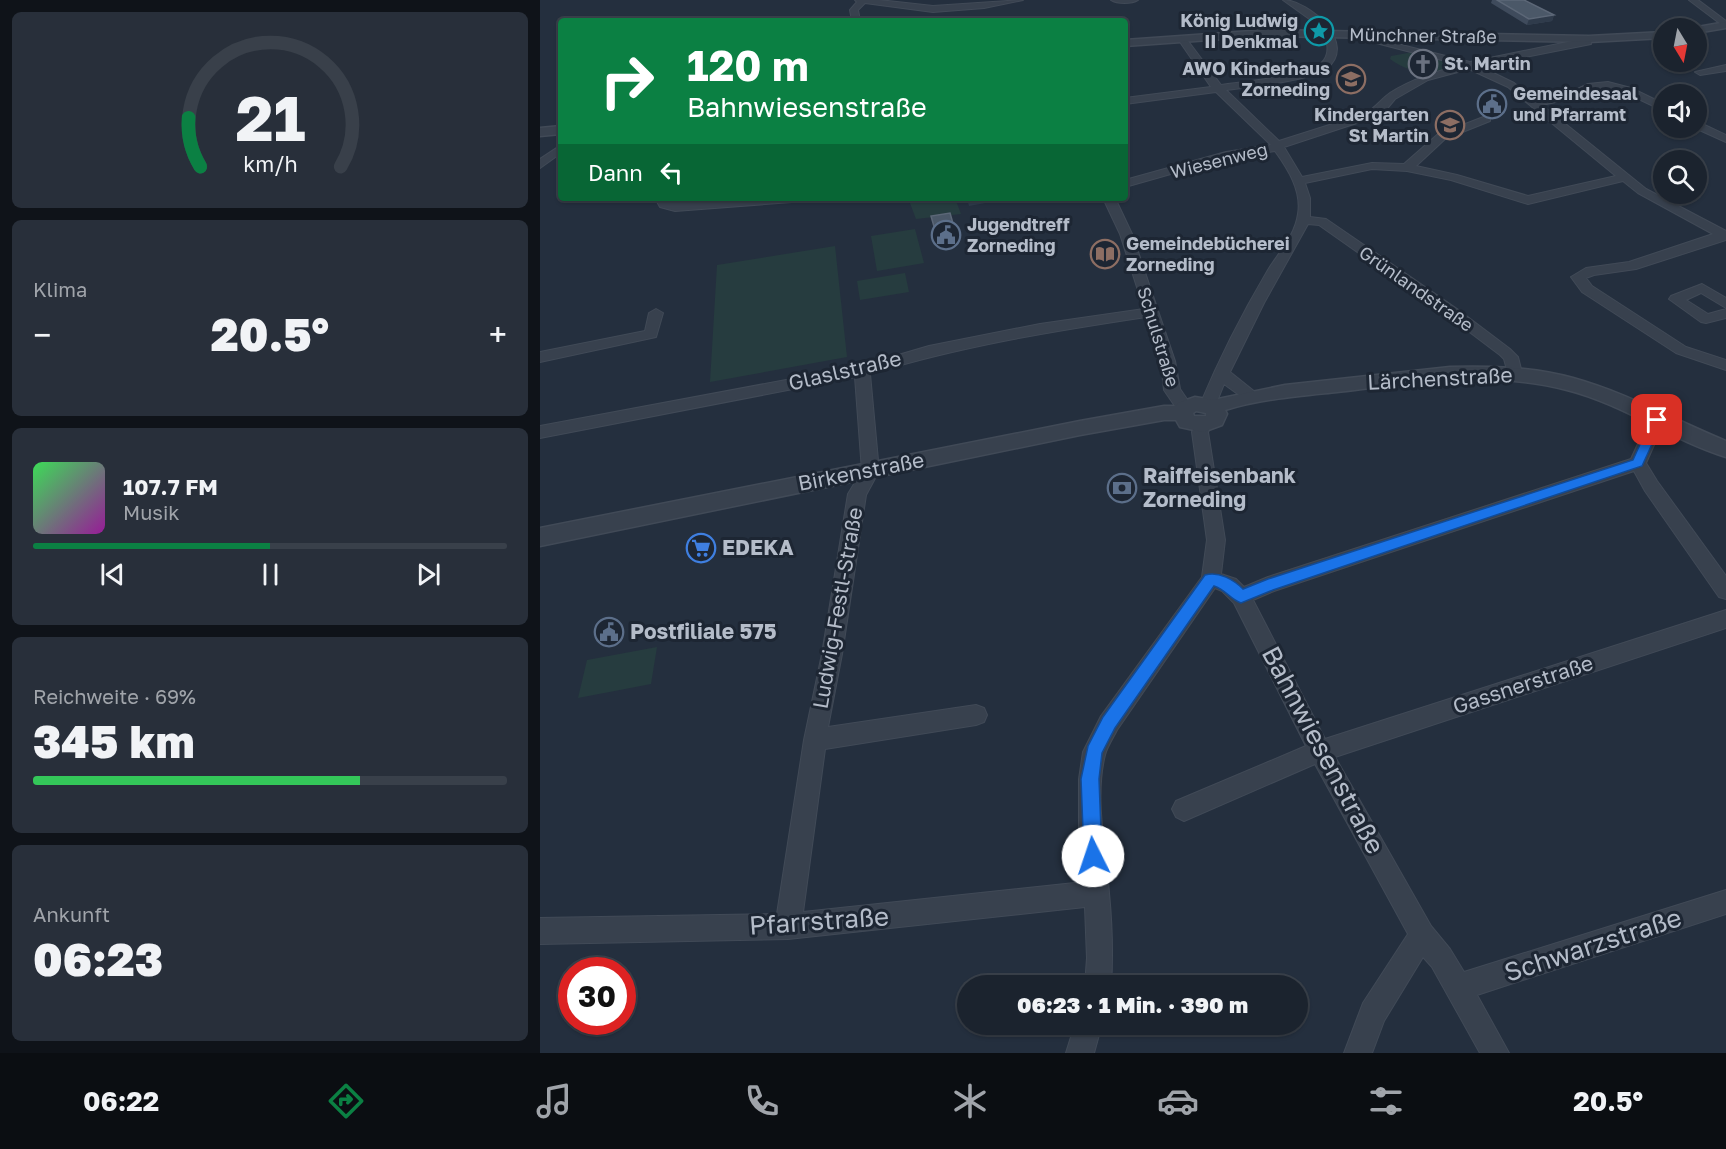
<!DOCTYPE html>
<html lang="de">
<meta charset="utf-8">
<style>
:root{--surface:#1b232e;--page:#282f3a;--text:#f1f3f6;--muted:#a0a4aa;--line:#39404a;--accent:#0b8043}
body{margin:0;font-family:"Golos Text",sans-serif;background:var(--page);color:var(--text);height:100vh;display:flex;flex-direction:column;font-size:22px;white-space:nowrap}
*{box-sizing:border-box;margin:0}
p{font-size:20px;color:var(--muted)}
.icon{flex:none;width:33px;height:33px;fill:none;stroke:currentColor;stroke-width:2;stroke-linecap:round;stroke-linejoin:round}
.map{position:relative;flex:1;overflow:hidden}
.details{display:flex;flex-direction:column;gap:12px;padding:12px;background:#0f1319;width:540px}
.details>*{flex:none}
.guide{position:absolute;left:18px;top:18px;width:570px;height:183px;border-radius:6px;box-shadow:0 2px 4px #0004,0 0 0 2px var(--line);background:#0b8043;color:#fff;overflow:hidden}
.needle{width:39px;rotate:170deg}
.fabs{position:absolute;left:1113px;top:18px;display:grid;gap:12px}
.fabs a{display:grid;place-items:center;width:54px;height:54px;border-radius:50%;background:var(--surface);box-shadow:0 2px 4px #0004,0 0 0 2px var(--line);font-size:30px}
.speed{position:absolute;left:18px;top:957px;display:flex;gap:12px;font-size:30px;font-weight:700;text-align:center}
.speed>*{display:grid;place-content:center;width:78px;height:78px;border-radius:50%;background:var(--surface);box-shadow:0 2px 4px #0004,0 0 0 2px var(--line);line-height:1}
.speed .limit{border:9px solid #d22;background:#fff;color:#111}
.pin{position:absolute;display:grid;place-items:center;width:51px;height:51px;color:#fff;margin:-26px;border-radius:12px;box-shadow:0 3px 9px #0006}
.me{position:absolute;width:66px;margin:-33px;rotate:356deg;stroke-linejoin:round;filter:drop-shadow(0 0 4px #0008)}
.turn{display:flex;align-items:center;gap:21px;height:126px;padding:0 30px;font-size:27px}
.turn .icon{width:78px;height:78px;stroke-width:2.5}
.turn b{display:block;font-size:42px;line-height:51px}
.then{display:flex;align-items:center;height:57px;padding:0 30px;background:#0003;gap:12px;font-size:22px}
.big{font-size:45px;font-weight:800;line-height:1.1}
.details .card{flex:1;display:flex;flex-direction:column;justify-content:center;gap:9px;min-width:0;padding:0 21px;border-radius:9px;background:var(--page)}
.details .dial{align-items:center;gap:0}
.dial svg{height:156px;overflow:visible;fill:none;stroke:var(--line);stroke-width:7;stroke-linecap:round;text-anchor:middle}
.dial text{fill:var(--text);stroke:none}
.song{display:flex;align-items:center;gap:18px}
.cover{width:72px;height:72px;border-radius:9px;background:linear-gradient(135deg,hsl(130 70% 55%),hsl(300 70% 35%))}
.played{height:6px;border-radius:3px;background:linear-gradient(90deg,var(--accent) 50%,var(--line) 50%)}
.keys{display:flex;justify-content:space-around;direction:ltr}
.heat{display:flex;justify-content:space-between;align-items:center;font-size:33px;direction:ltr}
.charge{height:9px;border-radius:4px;background:linear-gradient(90deg,#34c759 69%,var(--line) 0)}
.trip{position:absolute;left:417px;top:975px;width:351px;height:60px;border-radius:30px;background:var(--surface);box-shadow:0 2px 4px #0004,0 0 0 2px var(--line);font-weight:800;line-height:60px;text-align:center}
.tabs{display:flex;height:96px;justify-content:space-around;align-items:center;background:#0b0e12;color:var(--muted)}
.tabs .icon{width:42px;height:42px}
.tabs .active{color:var(--accent)}
.tabs b{font-size:27px;color:var(--text)}
main{display:flex;flex:1;min-height:0}
.map>svg:first-child{display:block}
.green{fill:#263c3f}
.lines{fill:none;stroke-linecap:round;stroke-linejoin:round}
.minor-casing{stroke:#414a57;stroke-width:2}
.tertiary-casing{stroke:#414a57;stroke-width:3}
.minor{fill:#38414e;fill-rule:evenodd}
.tertiary{fill:#38414e;fill-rule:evenodd}
.wall{fill:#3f4b5c}
.shaded-wall{fill:#2f3b4b}
.building{fill:#4b5868;stroke:#5c6777;stroke-width:1.5}
.route{fill:#1a73e8;stroke:#114b97;stroke-width:1.5}
.labels{text-anchor:middle;stroke-width:6;stroke-linejoin:round;paint-order:stroke}
.far-poi-label{font-size:18px;font-weight:bold;fill:#b4bcc9;stroke:#1d2633;text-anchor:start}
.far-street-label{font-size:18px;fill:#b4bcc9;stroke:#1d2633}
.street-label{font-size:21px;fill:#b4bcc9;stroke:#1d2633}
.poi-label{font-size:21px;font-weight:bold;fill:#b4bcc9;stroke:#1d2633;text-anchor:start}
.near-street-label{font-size:26px;fill:#b4bcc9;stroke:#1d2633}
</style>
<main>
<section class="details">
<div class="card dial"><svg viewBox="0 0 100 80">
<path d="M14 69A42 42 0 1 1 86 69"/>
<path d="M14 69A42 42 0 0 1 8 44" stroke="#0b8043"/>
<text x="50" y="56" font-size="32" font-weight="700">21</text>
<text x="50" y="72" font-size="11">km/h</text>
</svg></div>
<div class="card"><p>Klima</p>
<div class="heat"><a>−</a><b class="big">20.5°</b><a>+</a></div>
</div>
<div class="card">
<div class="song"><i class="cover"></i><div><b>107.7 FM</b><p>Musik</p></div></div>
<div class="played"></div>
<div class="keys"><svg class="icon" aria-label="previous" viewBox="0 0 24 24"><path d="M18 5L8 12l10 7zM5 5v14"/></svg><svg class="icon" aria-label="pause" viewBox="0 0 24 24"><path d="M8 5v14M16 5v14"/></svg><svg class="icon" aria-label="next" viewBox="0 0 24 24"><path d="M6 5l10 7-10 7zM19 5v14"/></svg></div>
</div>
<div class="card"><p>Reichweite · 69%</p><b class="big">345 km</b><div class="charge"></div></div>
<div class="card"><p>Ankunft</p><b class="big">06:23</b></div>
</section>
<div class="map">
<svg width="1186" height="1053" viewBox="0 0 1186 1053">
<rect width="100%" height="100%" fill="#242f3e"/>
<path class="green" d="M879 51 923 66C895 74 873 76 850 59L851 56Z
M368 198H415L421 214 376 219Z
M375 229 384 263 337 271 331 236Z
M295 246 307 357 170 382 177 265Z
M365 273 369 292 320 300 317 281Z
M117 647 111 684 38 698 47 660Z"/>
<g class="lines">
<g class="minor-casing">
<path id="minor" d="M315 0H339L393 6 483 0 444 8 393 12 325 3 318 10 320 21H312L310 10 317 2Z
M571 0H598C592 4 577 4 571 0Z
M743 0C769 0 819 44 786 69 769 81 709 87 686 90L739 141 824 114C837 107 840 100 850 93 872 79 895 72 921 65L813 37V33L930 62 1052 37 1051 44 939 66 974 83 995 100 1027 94 1048 84 1068 82 1091 88 1124 104V111L1084 92 1068 88 1051 89 1034 98 1002 105 1106 189 1186 231V240L1096 269 1054 275 1046 278 1052 286 1146 347 1186 360V370L1136 353 1042 292 1031 277 1046 268 1089 262 1173 234 1098 193 1083 181 988 204 911 180 867 171 832 169 765 183 770 198V217L786 219 917 309 970 349 978 357 982 373 979 377H969L964 359 960 355 907 315 779 225 768 224 724 303 690 372 720 396 718 400H706L684 384 674 409H662L660 405C679 359 702 314 728 270 739 252 755 236 758 214 762 191 748 169 735 151L687 158 585 187V180L686 152 731 145 676 92 585 104V98L671 87 638 39 642 36 645 37 681 85C701 82 773 76 784 60 791 50 786 38 782 28ZM929 69 968 87 1076 176 988 196 917 175 876 166 905 139 950 121V117L946 116 897 135 864 164 832 163 762 177 744 147 832 118 845 111 855 99 888 80Z
M1149 0H1158L1186 21V28Z
M1186 65V71L1160 75 1155 72Z
M1156 121 1186 135V142L1155 128Z
M21 145V153L0 168V159Z
M115 198H127L129 202 135 203 205 198H258L252 202 135 211 120 207Z
M563 198H575L592 234 635 361 640 389 653 408 651 412H639L624 390 621 361 606 317C513 331 421 346 330 374L339 471 326 495 302 654 288 727 436 705 444 708 447 715 444 722 436 725 285 749 263 912 544 882 539 837V779L543 752 561 716 662 577 667 540 652 432 657 421H669L671 425 668 432 685 540 681 574 696 579 704 587 728 577 1091 459 1109 420 1111 416H1123L1125 420 1106 463 1117 481 1186 576V599L1179 597 1105 491 1094 471 734 591 713 600 785 739 1186 610V628L795 757 891 926 910 949 924 972 1186 890V914L937 995 969 1053H940L892 967 883 957 844 1021 832 1053H804L823 1003 868 934 775 764 644 821 636 817 632 809 636 801 766 746 694 603 682 591 675 588 577 730C573 738 567 747 565 755 554 798 566 850 569 893 572 924 573 955 571 986H545L547 958 545 907 248 939 0 944V918L237 914 264 740 282 654 308 494 322 471 315 377 0 438V426L321 366 389 346 500 324 604 309 580 234Z
M1162 284 1186 298V308L1161 293 1146 300 1168 314 1186 309V318L1166 323 1161 322 1129 299 1131 296Z
M116 309 123 313 116 337 0 362V352L105 331 109 313Z
M535 1024H562L554 1053H526Z"/>
</g>
<g class="tertiary-casing">
<path id="tertiary" d="M1186 22V28L1156 33V28H1152Z
M726 30 1049 36 1124 32V38L1049 42 726 36 585 46V40Z
M21 126V134L0 136V128Z
M910 367C952 366 993 367 1033 378 1087 393 1135 420 1186 441V457C1131 440 1083 404 1027 390 952 370 873 383 797 392 759 396 721 399 685 410L687 414 682 425 663 432 640 427 636 420H624L540 435 0 546V528L540 421 624 406H636L638 403 655 397 673 400 745 385ZM656 411 666 413V416H654L653 413Z"/>
</g>
<use href="#minor" class="minor"/>
<use href="#tertiary" class="tertiary"/>
</g>
<path class="wall" d="M952 0H984L1014 15 1012 21 987 25 951 3Z"/>
<path class="shaded-wall" d="M1014 15 1012 21 987 25 989 19Z
M432 198H462V200L429 206 427 199Z
M414 227 417 241 398 244 395 230Z"/>
<path class="building" d="M957 0H984L1014 15 989 19Z
M410 213 414 227 395 230 391 216Z"/>
<path class="route" d="M1117 416 1123 420 1102 466 733 590 701 603C690 599 686 590 674 586L575 728 562 753 559 779 562 856 560 862 553 865 547 862 544 856 541 779 548 746 563 717 665 575C679 571 694 580 703 589L728 579 1093 460 1111 420Z"/>
<defs>
<g id="sight-ring" transform="scale(1.5)"><circle r="9.5" fill="#1d2633" stroke="#0f9aa8" stroke-width="1.5"/><path d="M0-6L1.8-2.2L6-1.7L2.9 1.2L3.7 5.4L0 3.3L-3.7 5.4L-2.9 1.2L-6-1.7L-1.8-2.2Z" fill="#0f9aa8"/></g>
<g id="church-ring" transform="scale(1.5)"><circle r="9.5" fill="#1d2633" stroke="#6b7280" stroke-width="1.5"/><path d="M-1.2-6h2.4v3.5h3.3v2.4h-3.3V6h-2.4V-.1h-3.3v-2.4h3.3Z" fill="#6b7280"/></g>
<g id="school-ring" transform="scale(1.5)"><circle r="9.5" fill="#1d2633" stroke="#8d6e63" stroke-width="1.5"/><path d="M0-5L7-2L0 1L-7-2ZM-4 1L0 2.5L4 1V4Q0 6-4 4Z" fill="#8d6e63"/></g>
<g id="civic-ring" transform="scale(1.5)"><circle r="9.5" fill="#1d2633" stroke="#5c6f8a" stroke-width="1.5"/><path d="M-.6-6.5H3V-4.5H.6V-3L4-1V1h2V6H-6V1h2V-1L-.6-3ZM-1.2 2.5V6h2.4V2.5Z" fill="#5c6f8a"/></g>
<g id="library-ring" transform="scale(1.5)"><circle r="9.5" fill="#1d2633" stroke="#8d6e63" stroke-width="1.5"/><path d="M-6-4Q-3-5.5-.7-3.5V5Q-3 3-6 4ZM6-4Q3-5.5 .7-3.5V5Q3 3 6 4Z" fill="#8d6e63"/></g>
<g id="bank-ring" transform="scale(1.5)"><circle r="9.5" fill="#1d2633" stroke="#5c6f8a" stroke-width="1.5"/><path d="M-6-4H6V4H-6ZM0-2.3a2.3 2.3 0 1 0 0 4.6a2.3 2.3 0 1 0 0-4.6Z" fill="#5c6f8a"/></g>
<g id="supermarket-ring" transform="scale(1.5)"><circle r="9.5" fill="#1d2633" stroke="#3f7fe0" stroke-width="1.5"/><path d="M-6-5.5h2.5l.6 2H6L4.5 2H-2.5L-4.4-4H-6ZM-1.5 3.2a1.3 1.3 0 1 0 .1 0ZM3 3.2a1.3 1.3 0 1 0 .1 0Z" fill="#3f7fe0"/></g>
</defs>
<g fill-rule="evenodd">
<use href="#sight-ring" x="779" y="31"/>
<use href="#church-ring" x="883" y="64"/>
<use href="#school-ring" x="811" y="79"/>
<use href="#civic-ring" x="952" y="104"/>
<use href="#school-ring" x="910" y="125"/>
<use href="#civic-ring" x="406" y="235"/>
<use href="#library-ring" x="565" y="254"/>
<use href="#bank-ring" x="582" y="488"/>
<use href="#supermarket-ring" x="161" y="548"/>
<use href="#civic-ring" x="69" y="632"/>
</g>
<g class="labels">
<g class="far-poi-label">
<text x="758" y="27" text-anchor="end">König Ludwig<tspan x="758" dy="21">II Denkmal</tspan></text>
<text x="904" y="70">St. Martin</text>
<text x="790" y="75" text-anchor="end">AWO Kinderhaus<tspan x="790" dy="21">Zorneding</tspan></text>
<text x="973" y="100">Gemeindesaal<tspan x="973" dy="21">und Pfarramt</tspan></text>
<text x="889" y="121" text-anchor="end">Kindergarten<tspan x="889" dy="21">St Martin</tspan></text>
<text x="427" y="231">Jugendtreff<tspan x="427" dy="21">Zorneding</tspan></text>
<text x="586" y="250">Gemeindebücherei<tspan x="586" dy="21">Zorneding</tspan></text>
</g>
<g class="far-street-label">
<text transform="translate(883 36) rotate(1)" y="6">Münchner Straße</text>
<text transform="translate(679 161) rotate(-14)" y="6">Wiesenweg</text>
<text transform="translate(876 289) rotate(35)" y="6">Grünlandstraße</text>
<text transform="translate(618 337) rotate(73)" y="6">Schulstraße</text>
</g>
<g class="street-label">
<text transform="translate(305 371) rotate(-13)" y="7">Glaslstraße</text>
<text transform="translate(900 379) rotate(-3)" y="7">Lärchenstraße</text>
<text transform="translate(321 472) rotate(-11)" y="7">Birkenstraße</text>
<text transform="translate(298 608) rotate(-80)" y="7">Ludwig-Festl-Straße</text>
<text transform="translate(983 685) rotate(-18)" y="7">Gassnerstraße</text>
</g>
<g class="poi-label">
<text x="603" y="483">Raiffeisenbank<tspan x="603" dy="24">Zorneding</tspan></text>
<text x="182" y="555">EDEKA</text>
<text x="90" y="639">Postfiliale 575</text>
</g>
<g class="near-street-label">
<text transform="translate(783 750) rotate(62)" y="9">Bahnwiesenstraße</text>
<text transform="translate(279 921) rotate(-4)" y="9">Pfarrstraße</text>
<text transform="translate(1053 945) rotate(-18)" y="9">Schwarzstraße</text>
</g>
</g>
</svg>
<div class="fabs">
<a><svg class="needle" viewBox="-14 -14 28 28"><path d="M0-13l5 13h-10z" fill="#e53935"/><path d="M0 13l5-13h-10z" fill="#a0a4aa"/></svg></a>
<a><svg class="icon" aria-label="sound" viewBox="0 0 24 24"><path d="M4 9h4l5-4v14l-5-4H4zM17 9q2 3 0 6"/></svg></a>
<a><svg class="icon" aria-label="search" viewBox="0 0 24 24"><circle cx="10" cy="10" r="6"/><path d="M15 15l6 6"/></svg></a>
</div>
<div class="speed"><div class="limit">30</div></div>
<div class="pin" style="left:1117px;top:420px;background:#d93025"><svg class="icon" aria-label="arrive" viewBox="0 0 24 24"><path d="M6 21V4h12l-3 4 3 4H6"/></svg></div>
<svg class="me" style="left:553px;top:856px" viewBox="-20 -20 40 40"><circle r="19" fill="#fff"/><path d="M0-13L10 11 0 6-10 11z" fill="#1a73e8"/></svg>
<div class="trip">06:23 · 1 Min. · 390 m</div>
<div class="guide">
<div class="turn"><svg class="icon" aria-label="right" viewBox="0 0 24 24"><path d="M7 20v-9h11M14 6l5 5-5 5"/></svg><div><b>120 m</b>Bahnwiesenstraße</div></div>
<div class="then">Dann<svg class="icon" aria-label="left" viewBox="0 0 24 24"><path d="M17 20v-9H6M10 6l-5 5 5 5"/></svg></div>
</div>
</div>
</main>
<nav class="tabs">
<b>06:22</b>
<svg class="icon active" aria-label="directions" viewBox="0 0 24 24"><path d="M12 3l9 9-9 9-9-9zM9 14v-3h6M13 9l2 2-2 2"/></svg>
<svg class="icon" aria-label="music" viewBox="0 0 24 24"><path d="M9 18V5l10-2v13"/><circle cx="6" cy="18" r="3"/><circle cx="16" cy="16" r="3"/></svg>
<svg class="icon" aria-label="phone" viewBox="0 0 24 24"><path d="M5 4h4l2 5-3 2q2 4 5 5l2-3 5 2v4C11 20 4 13 5 4z"/></svg>
<svg class="icon" aria-label="climate" viewBox="0 0 24 24"><path d="M12 3v18M4 7l16 10M4 17L20 7"/></svg>
<svg class="icon" aria-label="car" viewBox="0 0 24 24"><path d="M5 17H2v-5l4-1 3-4h7l3 4 3 1v5h-3M9 17h6M6 11h13"/><circle cx="7" cy="17" r="2"/><circle cx="17" cy="17" r="2"/></svg>
<svg class="icon" aria-label="filters" viewBox="0 0 24 24"><path d="M4 7h16M4 17h16"/><circle cx="9" cy="7" r="2"/><circle cx="15" cy="17" r="2"/></svg>
<b>20.5°</b>
</nav>
